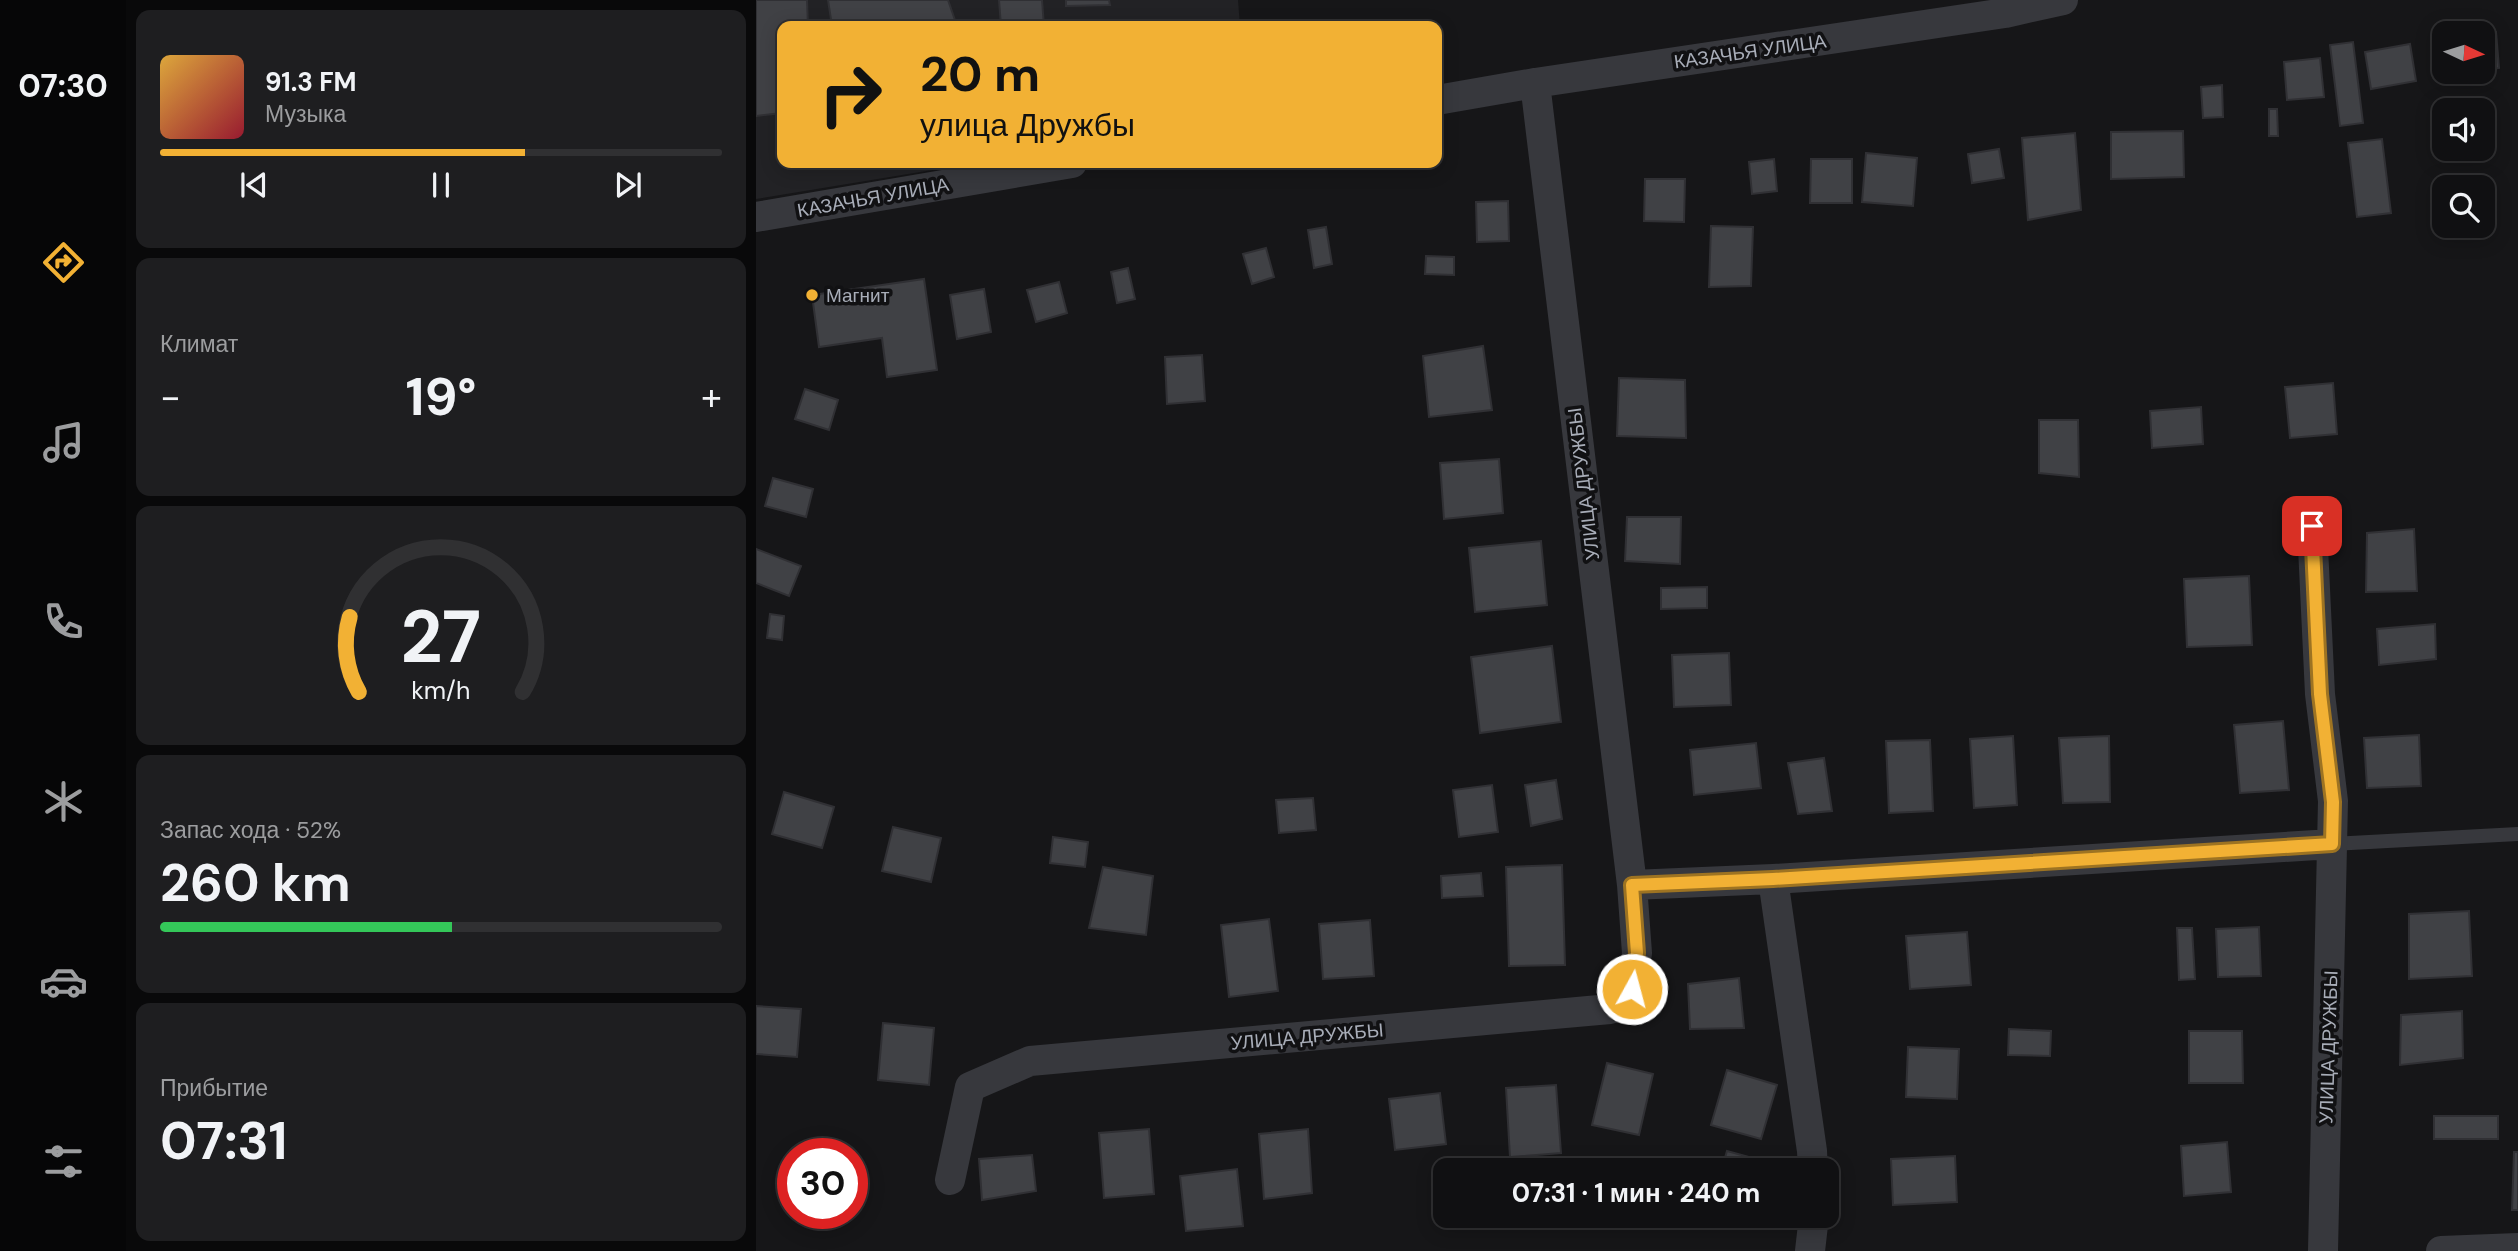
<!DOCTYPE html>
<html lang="ru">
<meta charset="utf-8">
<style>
:root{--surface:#101012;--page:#1e1e20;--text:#f1f3f6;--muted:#9c9d9f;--line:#303032;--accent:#f2b134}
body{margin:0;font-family:"DM Sans",sans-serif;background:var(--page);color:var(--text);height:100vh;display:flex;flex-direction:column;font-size:26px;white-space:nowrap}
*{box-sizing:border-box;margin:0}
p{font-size:23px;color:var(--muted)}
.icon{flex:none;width:38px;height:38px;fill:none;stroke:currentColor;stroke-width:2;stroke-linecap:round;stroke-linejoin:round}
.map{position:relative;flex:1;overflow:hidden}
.side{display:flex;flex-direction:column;gap:10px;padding:10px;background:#09090a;width:630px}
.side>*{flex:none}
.guide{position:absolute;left:21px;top:21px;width:665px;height:147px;border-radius:14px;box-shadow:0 4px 18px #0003,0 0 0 2px var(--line);background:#f2b134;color:#111;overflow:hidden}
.needle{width:46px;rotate:94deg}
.tools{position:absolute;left:1676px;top:21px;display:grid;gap:14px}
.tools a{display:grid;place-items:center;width:63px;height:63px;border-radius:14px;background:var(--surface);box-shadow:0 4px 18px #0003,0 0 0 2px var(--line);font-size:35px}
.speed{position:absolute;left:21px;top:1138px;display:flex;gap:14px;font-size:35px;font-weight:700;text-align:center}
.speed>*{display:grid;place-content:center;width:91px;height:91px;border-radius:50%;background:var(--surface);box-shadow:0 4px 18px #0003,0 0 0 2px var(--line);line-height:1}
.speed .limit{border:10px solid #d22;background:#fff;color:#111}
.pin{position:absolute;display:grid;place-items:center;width:60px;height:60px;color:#fff;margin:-30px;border-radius:14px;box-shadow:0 4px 10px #0006}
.me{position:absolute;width:77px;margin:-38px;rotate:7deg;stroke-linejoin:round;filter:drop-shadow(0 0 5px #0008)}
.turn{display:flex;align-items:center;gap:24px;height:147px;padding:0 28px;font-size:32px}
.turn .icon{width:91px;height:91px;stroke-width:2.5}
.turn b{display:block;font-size:49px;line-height:60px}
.big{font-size:52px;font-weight:700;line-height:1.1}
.side .card{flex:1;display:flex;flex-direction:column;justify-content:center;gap:10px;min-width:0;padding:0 24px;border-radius:14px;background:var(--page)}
.side .dial{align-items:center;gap:0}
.dial svg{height:182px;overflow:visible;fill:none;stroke:var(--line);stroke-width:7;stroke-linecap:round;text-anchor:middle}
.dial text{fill:var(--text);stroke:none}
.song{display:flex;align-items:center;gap:21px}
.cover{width:84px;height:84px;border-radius:10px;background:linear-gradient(135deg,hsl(40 70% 55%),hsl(350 70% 35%))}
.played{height:7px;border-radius:4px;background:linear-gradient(90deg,var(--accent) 65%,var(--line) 65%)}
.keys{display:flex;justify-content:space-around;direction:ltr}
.heat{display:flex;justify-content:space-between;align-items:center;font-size:38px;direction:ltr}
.charge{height:10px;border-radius:5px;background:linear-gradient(90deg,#34c759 52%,var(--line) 0)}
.trip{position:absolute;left:677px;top:1158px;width:406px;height:70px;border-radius:14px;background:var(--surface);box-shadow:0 4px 18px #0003,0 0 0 2px var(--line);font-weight:700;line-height:70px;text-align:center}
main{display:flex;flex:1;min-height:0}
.menu{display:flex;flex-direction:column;width:126px;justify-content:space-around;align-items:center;background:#060607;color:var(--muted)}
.menu .icon{width:49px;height:49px}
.menu .on{color:var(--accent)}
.menu b{font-size:32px;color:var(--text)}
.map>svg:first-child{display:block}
.built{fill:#222225}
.building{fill:#404145;stroke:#303034;stroke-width:2}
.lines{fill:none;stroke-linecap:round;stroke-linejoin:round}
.lane{stroke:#37383d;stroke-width:14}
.street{stroke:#37383d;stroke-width:30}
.route-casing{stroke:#9d7322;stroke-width:18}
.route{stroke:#f2b134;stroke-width:12}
.poi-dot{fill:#f2b134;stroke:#111113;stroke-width:2.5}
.labels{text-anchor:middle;stroke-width:7;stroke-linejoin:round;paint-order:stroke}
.street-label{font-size:19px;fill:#a8adb8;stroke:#111113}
.poi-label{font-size:19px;fill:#a8adb8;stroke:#111113;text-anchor:start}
</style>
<main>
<nav class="menu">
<b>07:30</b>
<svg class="icon on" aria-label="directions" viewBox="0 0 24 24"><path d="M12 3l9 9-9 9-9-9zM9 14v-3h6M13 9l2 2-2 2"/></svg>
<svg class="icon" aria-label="music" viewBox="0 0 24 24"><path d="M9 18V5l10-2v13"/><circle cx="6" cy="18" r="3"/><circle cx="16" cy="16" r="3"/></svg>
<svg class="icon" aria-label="phone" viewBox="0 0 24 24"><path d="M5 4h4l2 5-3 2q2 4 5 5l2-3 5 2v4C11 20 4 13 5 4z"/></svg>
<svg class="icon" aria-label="climate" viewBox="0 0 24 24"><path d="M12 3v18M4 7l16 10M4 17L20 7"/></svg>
<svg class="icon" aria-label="car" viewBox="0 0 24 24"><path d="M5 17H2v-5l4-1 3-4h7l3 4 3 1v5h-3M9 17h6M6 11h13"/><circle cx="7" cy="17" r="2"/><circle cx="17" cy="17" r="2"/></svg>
<svg class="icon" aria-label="filters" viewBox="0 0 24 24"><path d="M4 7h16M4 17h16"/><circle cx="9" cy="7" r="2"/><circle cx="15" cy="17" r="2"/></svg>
</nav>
<section class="side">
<div class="card">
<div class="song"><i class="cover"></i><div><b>91.3 FM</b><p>Музыка</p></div></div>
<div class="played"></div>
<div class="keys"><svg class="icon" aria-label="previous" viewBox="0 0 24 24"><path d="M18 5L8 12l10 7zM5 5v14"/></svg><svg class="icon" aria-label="pause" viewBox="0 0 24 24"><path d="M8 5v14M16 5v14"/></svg><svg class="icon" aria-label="next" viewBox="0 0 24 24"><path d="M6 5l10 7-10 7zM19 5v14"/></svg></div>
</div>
<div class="card"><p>Климат</p>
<div class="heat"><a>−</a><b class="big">19°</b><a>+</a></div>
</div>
<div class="card dial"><svg viewBox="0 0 100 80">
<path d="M14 69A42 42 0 1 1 86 69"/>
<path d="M14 69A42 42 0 0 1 10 36" stroke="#f2b134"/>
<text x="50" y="56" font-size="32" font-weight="700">27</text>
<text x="50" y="72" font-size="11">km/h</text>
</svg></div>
<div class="card"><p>Запас хода · 52%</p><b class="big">260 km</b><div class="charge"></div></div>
<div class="card"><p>Прибытие</p><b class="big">07:31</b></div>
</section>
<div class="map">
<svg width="1762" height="1251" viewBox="0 0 1762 1251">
<rect width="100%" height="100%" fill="#161618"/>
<path class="built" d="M0 0H482L484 26H26V163H219L0 199Z"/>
<path class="building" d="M0 0H51L52 26H26V113L0 116Z
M72 0H192L201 26H76Z
M243 0H286L288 26H245Z
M310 0H353L354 5 310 6Z
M1740 32 1743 68 1727 70V33H1725Z
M1597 42 1607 123 1584 126 1574 45Z
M1654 44 1660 81 1615 89 1609 52Z
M1564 58 1568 97 1531 100 1528 62Z
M1466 85 1467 117 1447 118 1445 87Z
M1513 109H1521L1522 136H1513Z
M1427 131 1428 177 1355 179V132Z
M1319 133 1325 210 1272 220 1266 138Z
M1626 139 1635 213 1601 217 1592 143Z
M1243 149 1248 178 1216 183 1212 154Z
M1110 153 1161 158 1157 206 1106 202Z
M1018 159 1021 191 996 194 993 162Z
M1055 159H1096V203H1054Z
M889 179H929L928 222 888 221Z
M752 201 753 241 721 242 720 202Z
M955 226 997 227 995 286 953 287Z
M570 227 576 264 558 268 552 230Z
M510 248 518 277 496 284 487 254Z
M670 256 698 257V275L669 274Z
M372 268 379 299 361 303 355 272Z
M168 279 181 370 131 377 126 338 63 347 56 295Z
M303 282 311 313 280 322 271 290Z
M228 289 235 332 201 339 194 295Z
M727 346 736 410 673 417 667 356Z
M446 355 449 401 411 404 409 357Z
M863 378 929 380 930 438 861 436Z
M1577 383 1581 434 1534 438 1529 387Z
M49 389 82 400 73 430 39 419Z
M1445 407 1447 444 1396 448 1394 411Z
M1283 420H1322L1323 477 1283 473Z
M743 459 747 513 688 519 684 463Z
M17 478 57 489 50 517 9 506Z
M871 517H925L924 564 869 561Z
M1658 529 1661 591 1610 592 1611 533Z
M785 541 791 605 719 612 713 548Z
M0 549 45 566 33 596 0 583Z
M1493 576 1496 645 1431 647 1428 579Z
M951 587V608L905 609V588Z
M14 614 28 616 26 640 11 638Z
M1679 624 1680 659 1623 665 1621 629Z
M796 646 805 722 724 733 715 657Z
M973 653 975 705 918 707 916 655Z
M1527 721 1533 790 1484 793 1478 725Z
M1663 735 1665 786 1611 788 1608 738Z
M1257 736 1261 805 1218 808 1214 739Z
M1353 736 1354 802 1307 803 1303 738Z
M1174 740 1177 811 1133 813 1130 741Z
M1000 743 1005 788 938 795 934 750Z
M1068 758 1076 811 1042 814 1032 763Z
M800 780 806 819 775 826 769 785Z
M736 785 742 832 703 837 697 790Z
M28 792 78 807 66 848 16 834Z
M557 798 560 830 523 833 520 800Z
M137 827 185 838 175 882 126 871Z
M297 837 332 842 329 867 294 863Z
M806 865 809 965 753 966 750 867Z
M347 867 397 876 390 935 333 928Z
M725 873 727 896 686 898 685 876Z
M1713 911 1716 976 1653 979V914Z
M513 919 522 991 473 997 465 925Z
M614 920 618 976 567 979 563 924Z
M1503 927 1505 976 1462 977 1460 929Z
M1421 928H1436L1439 979 1423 980Z
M1211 932 1215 985 1154 989 1150 936Z
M983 978 988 1028 934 1029 932 984Z
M0 1006 45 1009 41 1057 0 1054Z
M1706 1011 1707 1058 1644 1065 1645 1015Z
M127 1023 178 1028 173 1085 122 1080Z
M1253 1029 1295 1031 1294 1056 1252 1055Z
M1433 1031H1486L1487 1083H1433Z
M1152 1047 1203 1049 1201 1099 1150 1097Z
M851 1063 897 1074 883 1135 836 1125Z
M971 1070 1021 1085 1005 1139 955 1125Z
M800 1085 805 1153 754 1157 750 1088Z
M684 1093 690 1144 639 1150 633 1099Z
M1678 1116H1742V1139H1678Z
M393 1129 398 1194 348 1198 343 1133Z
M552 1129 556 1193 508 1199 503 1134Z
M1471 1142 1475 1192 1428 1196 1425 1146Z
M971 1151 1033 1168 1032 1171H965Z
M1758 1152H1762V1210H1756Z
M276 1155 280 1191 226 1200 223 1159Z
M1199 1156 1201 1202 1137 1205 1135 1159Z
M481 1169 487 1226 430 1231 424 1176Z"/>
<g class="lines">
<path class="lane" d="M1576 844 1762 834"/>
<path class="street" d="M681 100 779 83 1249 13 1307 0
M0 217 316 163
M1556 526 1564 694 1577 801 1567 1251
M1017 879 1056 1151 1057 1171
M876 885 1017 879 1576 844
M194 1180 214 1087 274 1061 854 1009 876 989 881 953 876 885 779 83
M1054 1251 1058 1216
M1685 1251 1762 1248"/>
</g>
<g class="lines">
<g class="route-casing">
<path id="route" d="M876 989 881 953 876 885 1017 879 1576 844 1577 802 1564 694 1556 526"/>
</g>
<use href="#route" class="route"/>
</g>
<circle class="poi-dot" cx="56" cy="295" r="7"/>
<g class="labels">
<g class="street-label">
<text transform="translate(994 51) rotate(-8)" y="7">КАЗАЧЬЯ УЛИЦА</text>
<text transform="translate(117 197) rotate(-10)" y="7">КАЗАЧЬЯ УЛИЦА</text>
<text transform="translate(827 484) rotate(-97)" y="7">УЛИЦА ДРУЖБЫ</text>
<text transform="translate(551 1036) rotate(-5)" y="7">УЛИЦА ДРУЖБЫ</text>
<text transform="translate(1572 1047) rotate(-88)" y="7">УЛИЦА ДРУЖБЫ</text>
</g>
<g class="poi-label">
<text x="70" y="302">Магнит</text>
</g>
</g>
</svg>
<div class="tools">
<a><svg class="needle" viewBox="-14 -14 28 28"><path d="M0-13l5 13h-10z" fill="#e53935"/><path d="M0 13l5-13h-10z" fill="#9c9d9f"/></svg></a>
<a><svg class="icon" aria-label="sound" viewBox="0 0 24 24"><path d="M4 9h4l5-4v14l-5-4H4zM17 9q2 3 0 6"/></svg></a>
<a><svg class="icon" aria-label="search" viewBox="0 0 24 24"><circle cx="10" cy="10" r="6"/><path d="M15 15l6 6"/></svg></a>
</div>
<div class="speed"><div class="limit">30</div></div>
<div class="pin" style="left:1556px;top:526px;background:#d93025"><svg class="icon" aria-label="arrive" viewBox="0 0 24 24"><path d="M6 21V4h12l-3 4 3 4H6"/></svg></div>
<svg class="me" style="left:876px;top:989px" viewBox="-20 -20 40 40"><circle r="17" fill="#f2b134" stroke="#fff" stroke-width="3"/><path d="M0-11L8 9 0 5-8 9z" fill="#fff"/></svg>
<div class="trip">07:31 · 1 мин · 240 m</div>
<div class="guide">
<div class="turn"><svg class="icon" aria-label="right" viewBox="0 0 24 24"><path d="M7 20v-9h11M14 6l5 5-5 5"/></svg><div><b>20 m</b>улица Дружбы</div></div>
</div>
</div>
</main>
